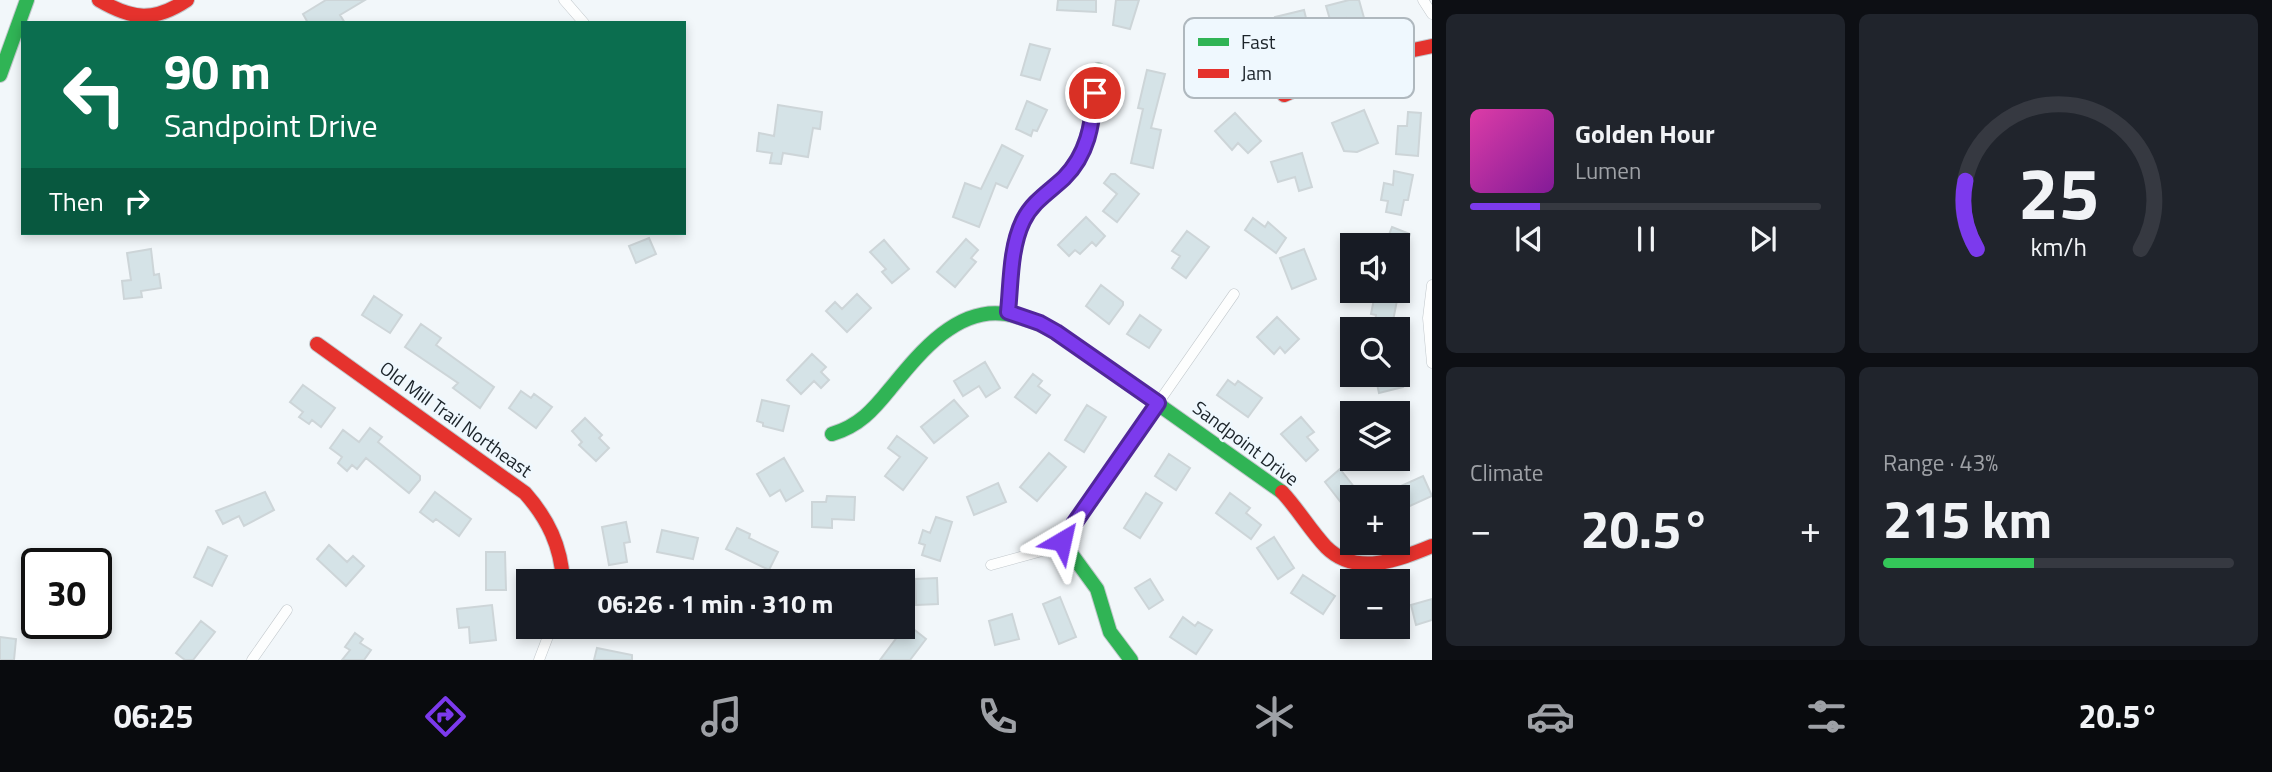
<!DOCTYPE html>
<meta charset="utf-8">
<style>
:root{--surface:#171b24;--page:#20242c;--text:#f1f3f6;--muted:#9ea1a6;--line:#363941;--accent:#7c3aed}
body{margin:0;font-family:"Titillium Web",sans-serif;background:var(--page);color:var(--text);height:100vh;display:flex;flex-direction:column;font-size:26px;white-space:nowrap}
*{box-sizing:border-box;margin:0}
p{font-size:23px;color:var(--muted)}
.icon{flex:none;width:38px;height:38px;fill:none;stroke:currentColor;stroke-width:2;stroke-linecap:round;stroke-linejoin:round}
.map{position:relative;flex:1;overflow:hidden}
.drawer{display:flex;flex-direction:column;gap:14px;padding:14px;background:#0d0f14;width:840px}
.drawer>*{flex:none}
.banner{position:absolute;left:21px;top:21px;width:665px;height:214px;border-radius:0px;box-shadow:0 4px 10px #0003;background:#0b6e4f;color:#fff;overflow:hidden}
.buttons{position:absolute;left:1340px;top:233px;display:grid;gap:14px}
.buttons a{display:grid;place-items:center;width:70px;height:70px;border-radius:0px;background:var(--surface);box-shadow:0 4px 10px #0003;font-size:35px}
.speed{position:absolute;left:21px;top:548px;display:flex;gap:14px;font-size:35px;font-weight:700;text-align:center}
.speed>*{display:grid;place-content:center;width:91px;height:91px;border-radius:50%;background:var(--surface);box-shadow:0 4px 10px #0003;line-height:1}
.speed .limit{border:4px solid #111;border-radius:10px;background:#fff;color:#111}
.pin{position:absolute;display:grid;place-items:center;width:60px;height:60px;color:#fff;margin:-30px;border:4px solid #fff;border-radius:50%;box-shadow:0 2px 7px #0007}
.me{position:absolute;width:77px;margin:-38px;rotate:36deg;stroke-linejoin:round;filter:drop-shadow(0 0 5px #0008)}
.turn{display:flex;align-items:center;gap:24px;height:147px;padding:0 28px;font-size:32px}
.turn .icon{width:91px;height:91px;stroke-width:2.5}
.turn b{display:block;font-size:49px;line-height:60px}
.then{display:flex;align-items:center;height:66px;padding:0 28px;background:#0003;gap:14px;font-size:26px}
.big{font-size:52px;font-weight:700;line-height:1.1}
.drawer .card{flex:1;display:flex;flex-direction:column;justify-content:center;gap:10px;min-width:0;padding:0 24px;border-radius:10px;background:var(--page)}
.drawer .dial{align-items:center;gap:0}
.dial svg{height:182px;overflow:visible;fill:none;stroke:var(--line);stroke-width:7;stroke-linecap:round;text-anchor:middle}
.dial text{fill:var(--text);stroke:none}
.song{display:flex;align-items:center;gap:21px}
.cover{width:84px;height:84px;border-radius:10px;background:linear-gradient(135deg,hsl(320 70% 55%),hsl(290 70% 35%))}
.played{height:7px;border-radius:4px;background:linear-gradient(90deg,var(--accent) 20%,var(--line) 20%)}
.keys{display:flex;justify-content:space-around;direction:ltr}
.heat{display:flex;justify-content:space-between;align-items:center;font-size:38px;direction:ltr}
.charge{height:10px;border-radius:5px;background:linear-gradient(90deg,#34c759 43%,var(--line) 0)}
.drawer .tiles{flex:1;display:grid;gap:14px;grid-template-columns:repeat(2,1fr)}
.trip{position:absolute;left:516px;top:569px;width:399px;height:70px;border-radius:0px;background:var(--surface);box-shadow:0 4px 10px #0003;font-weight:700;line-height:70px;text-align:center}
.dock{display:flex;height:112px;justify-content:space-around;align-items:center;background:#090b0e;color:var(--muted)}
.dock .icon{width:49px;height:49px}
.dock .current{color:var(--accent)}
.dock b{font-size:32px;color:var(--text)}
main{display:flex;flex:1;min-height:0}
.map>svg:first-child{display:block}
.building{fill:#d5e3e7;stroke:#cdd5d8;stroke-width:2}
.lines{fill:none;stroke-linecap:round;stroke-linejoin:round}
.street-casing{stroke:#c2c8cc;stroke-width:11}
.fast-casing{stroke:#c2c8cc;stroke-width:16}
.jam-casing{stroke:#c2c8cc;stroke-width:16}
.street{stroke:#fdfefe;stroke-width:10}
.fast{stroke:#30b455;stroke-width:14}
.jam{stroke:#e5322d;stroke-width:14}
.route-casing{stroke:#51269a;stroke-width:18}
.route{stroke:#7c3aed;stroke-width:12}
.labels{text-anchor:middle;stroke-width:5;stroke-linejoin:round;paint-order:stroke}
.street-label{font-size:19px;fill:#1b2329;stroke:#eff8fe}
.key{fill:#eff8fe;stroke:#afb8be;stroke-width:2}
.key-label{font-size:19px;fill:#1b2329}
</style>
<main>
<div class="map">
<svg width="1432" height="660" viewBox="0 0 1432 660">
<rect width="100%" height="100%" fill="#f2f7fa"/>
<path class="building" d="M326 0H365L340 15 345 23H308L303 14Z
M1058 0H1096V12L1057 10Z
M1116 0H1139L1130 29 1113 25Z
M1349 0H1359L1366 25 1349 30 1346 18 1331 23 1326 6Z
M1304 10 1310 34 1281 42 1275 17Z
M1030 44 1050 49 1040 80 1021 75Z
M1147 70 1165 74 1151 128 1161 130 1153 168 1131 163 1143 109 1138 108Z
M1027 101 1047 110 1037 131 1033 130 1031 136 1016 129Z
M778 105 822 112 820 129 813 128 808 157 783 153 781 164 770 163 772 153 757 151 759 133 774 136Z
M1364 110 1378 143 1357 152 1344 151 1332 123Z
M1408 112 1421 113 1418 156 1396 154 1398 126H1407Z
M1235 113 1261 141 1248 153 1238 143 1232 150 1215 131Z
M1002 145 1023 156 1007 188 996 183 979 227 953 217 965 183 981 189Z
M1302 153 1312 187 1299 191 1295 177 1278 182 1271 162Z
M1394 171 1413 175 1408 200H1404L1401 215 1386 212 1388 201 1381 200 1384 183 1393 185Z
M1111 174H1115L1139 194 1117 222 1103 211 1117 194 1104 183Z
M1086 217 1105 236 1096 246 1092 242 1080 254 1075 250 1069 256 1058 245Z
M1253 218 1265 227 1268 222 1286 238 1276 253 1245 230Z
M1392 227 1410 234 1399 264 1398 245H1385Z
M1187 231 1209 247 1186 278 1172 268 1180 256 1172 251Z
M649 238 656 254 636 263 629 246Z
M966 239 978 250 971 258 976 262 955 287 937 272Z
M884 240 909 269 892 283 882 272 886 269 870 252Z
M151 249 154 275 159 274 161 288 141 291 142 297 124 299 122 281 131 280 127 253Z
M1304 249 1316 279 1292 289 1280 258Z
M1101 285 1123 302V305L1109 324 1086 306Z
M1381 290H1399L1392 326 1375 323 1376 315 1371 314 1374 299 1379 300Z
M857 294 871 308 847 332 826 311 835 302 842 309Z
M374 296 402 315 390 333 362 315Z
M1140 315 1161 330 1149 348 1127 334Z
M1277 317 1299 339 1285 353 1280 347 1274 354 1257 337Z
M421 324 441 338 436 345 494 387 480 408 453 388 458 383 405 347Z
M812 354 826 367 821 372 829 380 821 388 814 381 801 394 787 380Z
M985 362 1000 388 986 397 979 386 963 396 954 381Z
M1033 374 1042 381 1038 386 1050 395 1036 413 1015 397Z
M1380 374H1400L1403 387 1379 393 1376 379 1381 378Z
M1228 380 1235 385 1238 381 1262 398 1248 417 1217 395Z
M303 385 335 408 321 427 312 420 309 424 299 417 303 412 290 402Z
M521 391 531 398 534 394 552 407 536 428 509 408Z
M762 400 789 406 783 431 763 426V423L757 421Z
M954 400 968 416 934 443 921 427Z
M1087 405 1106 417 1084 452 1065 440Z
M1301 417 1314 432 1307 437 1318 450 1306 461 1281 434Z
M585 418 602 435 599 438 609 448 596 461 579 445 582 442 572 431Z
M370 428 382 437 378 442 420 476V480L409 493 366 458 357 469 352 465 347 471 338 463 342 457 330 448 343 430 359 442Z
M897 436 927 458 903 490 885 476 900 457 888 448Z
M1049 453 1066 467 1037 501 1020 487Z
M1169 454 1190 468 1176 490 1155 476Z
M784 458 803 491 786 501 780 490 770 496 757 474Z
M1340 469 1362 497H1353V518L1325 482Z
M1423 476 1432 496 1401 510 1398 497H1395L1392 490Z
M998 483 1006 502 974 515 967 497Z
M265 492 274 510 244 526 239 516 223 524 216 511Z
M435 492 471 519 459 536 436 519 433 522 420 512Z
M1146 493 1162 503 1140 538 1124 528Z
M1230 493 1250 508 1246 513 1261 525 1251 539 1216 513Z
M827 496 855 497 854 520 832 519V528L812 527V502H826Z
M936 517 952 522 940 561 922 555 925 545 919 543 923 530 930 533Z
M626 522 630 542 624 543 627 562 609 565 602 527Z
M737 528 750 534 749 538 778 552 769 570 726 549Z
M662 530 698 538 693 559 657 552Z
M1274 537 1294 568 1278 579 1257 548Z
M329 545 347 562 353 556 364 566 346 586 317 559Z
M208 547 227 556 212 586 194 577Z
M486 552H505L506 590H486Z
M1303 575 1335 596 1323 614 1291 593Z
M937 578 938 604 916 605 915 579Z
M1150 579 1163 600 1149 609 1135 588Z
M1060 597 1076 637 1059 644 1043 604Z
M1432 599V620L1416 625 1411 605Z
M492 605 496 640 470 643 469 627 459 628 457 609Z
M1012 614 1019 639 995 645 989 621Z
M1183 617 1195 626 1198 622 1212 630 1196 654 1170 637Z
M201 621 215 632 193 660H185L176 653Z
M907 624 926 639 910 660H880Z
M355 633 363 639 360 643 371 650 364 660H342L350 650 345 647Z
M0 637 16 639 14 660H0Z
M597 648 632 655V660H594Z"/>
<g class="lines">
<g class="street-casing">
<path id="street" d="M564 0 584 23
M1423 0 1432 14
M1432 285 1428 318 1432 363
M991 565 1042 551 1062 541 1234 294
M252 660 287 610
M539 660 552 626"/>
</g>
<g class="fast-casing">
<path id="fast" d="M0 75 27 0
M1008 312C1011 282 1009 250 1022 222 1031 202 1051 191 1065 176 1092 146 1094 107 1098 70
M832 434C859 426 873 410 890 389 918 355 956 306 1006 314 1024 317 1039 324 1056 332L1282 492
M1062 541 1097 589 1110 632 1131 660"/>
</g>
<g class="jam-casing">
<path id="jam" d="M99 0C133 20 154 22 187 0
M1284 95 1361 61 1432 46
M317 344 525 493C548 519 561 546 563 581
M1282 492C1298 509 1310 530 1326 547 1356 577 1398 560 1432 546"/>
</g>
<use href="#street" class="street"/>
<use href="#fast" class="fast"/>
<use href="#jam" class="jam"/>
</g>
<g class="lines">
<g class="route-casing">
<path id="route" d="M1062 541 1158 403 1056 332 1040 323 1008 312C1011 283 1010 248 1023 221 1032 202 1049 192 1064 178 1088 154 1092 125 1095 93"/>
</g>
<use href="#route" class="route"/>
</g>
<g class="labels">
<g class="street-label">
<text transform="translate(456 419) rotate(36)" y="7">Old Mill Trail Northeast</text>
<text transform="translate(1246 443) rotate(37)" y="7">Sandpoint Drive</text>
</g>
</g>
<rect x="1184" y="18" width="230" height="80" rx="10" class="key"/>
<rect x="1198" y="38" width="31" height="8" fill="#30b455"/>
<rect x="1198" y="69" width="31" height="9" fill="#e5322d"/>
<g class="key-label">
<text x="1241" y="49">Fast</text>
<text x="1241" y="80">Jam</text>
</g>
</svg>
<div class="buttons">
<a><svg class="icon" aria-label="sound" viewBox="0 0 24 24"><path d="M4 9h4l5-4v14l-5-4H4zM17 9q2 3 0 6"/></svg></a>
<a><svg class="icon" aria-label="search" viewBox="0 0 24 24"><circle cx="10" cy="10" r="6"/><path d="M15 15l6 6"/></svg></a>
<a><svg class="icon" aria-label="layers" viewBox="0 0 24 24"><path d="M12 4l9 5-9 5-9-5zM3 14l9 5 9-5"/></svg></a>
<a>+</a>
<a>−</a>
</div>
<div class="speed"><div class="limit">30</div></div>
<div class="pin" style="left:1095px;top:93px;background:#d93025"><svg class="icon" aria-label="arrive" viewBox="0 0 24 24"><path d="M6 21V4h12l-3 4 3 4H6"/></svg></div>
<svg class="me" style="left:1062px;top:541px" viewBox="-20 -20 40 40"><path d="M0-17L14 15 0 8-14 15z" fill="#7c3aed" stroke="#fff" stroke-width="4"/></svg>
<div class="trip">06:26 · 1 min · 310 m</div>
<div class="banner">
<div class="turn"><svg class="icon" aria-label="left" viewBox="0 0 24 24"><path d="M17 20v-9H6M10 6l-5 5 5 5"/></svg><div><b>90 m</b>Sandpoint Drive</div></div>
<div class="then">Then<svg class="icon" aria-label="right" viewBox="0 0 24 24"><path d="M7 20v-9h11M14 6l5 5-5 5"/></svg></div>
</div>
</div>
<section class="drawer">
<div class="tiles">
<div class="card">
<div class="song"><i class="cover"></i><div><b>Golden Hour</b><p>Lumen</p></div></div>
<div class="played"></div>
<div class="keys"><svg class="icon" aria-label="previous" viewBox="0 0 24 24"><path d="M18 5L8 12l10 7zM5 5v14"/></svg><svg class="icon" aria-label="pause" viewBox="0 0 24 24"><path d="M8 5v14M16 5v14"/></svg><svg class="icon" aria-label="next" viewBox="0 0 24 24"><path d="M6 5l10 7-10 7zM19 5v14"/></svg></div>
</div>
<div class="card dial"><svg viewBox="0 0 100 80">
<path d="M14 69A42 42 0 1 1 86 69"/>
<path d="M14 69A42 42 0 0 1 9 39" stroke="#7c3aed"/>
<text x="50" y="56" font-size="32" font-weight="700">25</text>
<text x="50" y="72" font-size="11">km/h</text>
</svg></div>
<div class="card"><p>Climate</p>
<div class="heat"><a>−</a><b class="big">20.5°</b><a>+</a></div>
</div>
<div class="card"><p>Range · 43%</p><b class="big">215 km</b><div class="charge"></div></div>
</div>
</section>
</main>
<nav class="dock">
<b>06:25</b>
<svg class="icon current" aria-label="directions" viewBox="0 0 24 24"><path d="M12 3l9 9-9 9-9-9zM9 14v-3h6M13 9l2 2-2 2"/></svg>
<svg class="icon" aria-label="music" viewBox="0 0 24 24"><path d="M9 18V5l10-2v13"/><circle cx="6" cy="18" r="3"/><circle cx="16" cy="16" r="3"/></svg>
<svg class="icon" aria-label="phone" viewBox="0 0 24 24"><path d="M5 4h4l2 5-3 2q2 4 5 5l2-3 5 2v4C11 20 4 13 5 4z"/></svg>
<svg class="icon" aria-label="climate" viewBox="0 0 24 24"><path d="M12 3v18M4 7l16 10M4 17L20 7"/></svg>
<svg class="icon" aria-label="car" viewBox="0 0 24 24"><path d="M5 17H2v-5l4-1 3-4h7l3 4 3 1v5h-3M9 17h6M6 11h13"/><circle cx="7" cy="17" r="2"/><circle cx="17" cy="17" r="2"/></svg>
<svg class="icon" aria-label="filters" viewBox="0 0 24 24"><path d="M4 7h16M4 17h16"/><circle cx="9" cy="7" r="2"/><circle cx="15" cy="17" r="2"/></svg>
<b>20.5°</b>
</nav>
